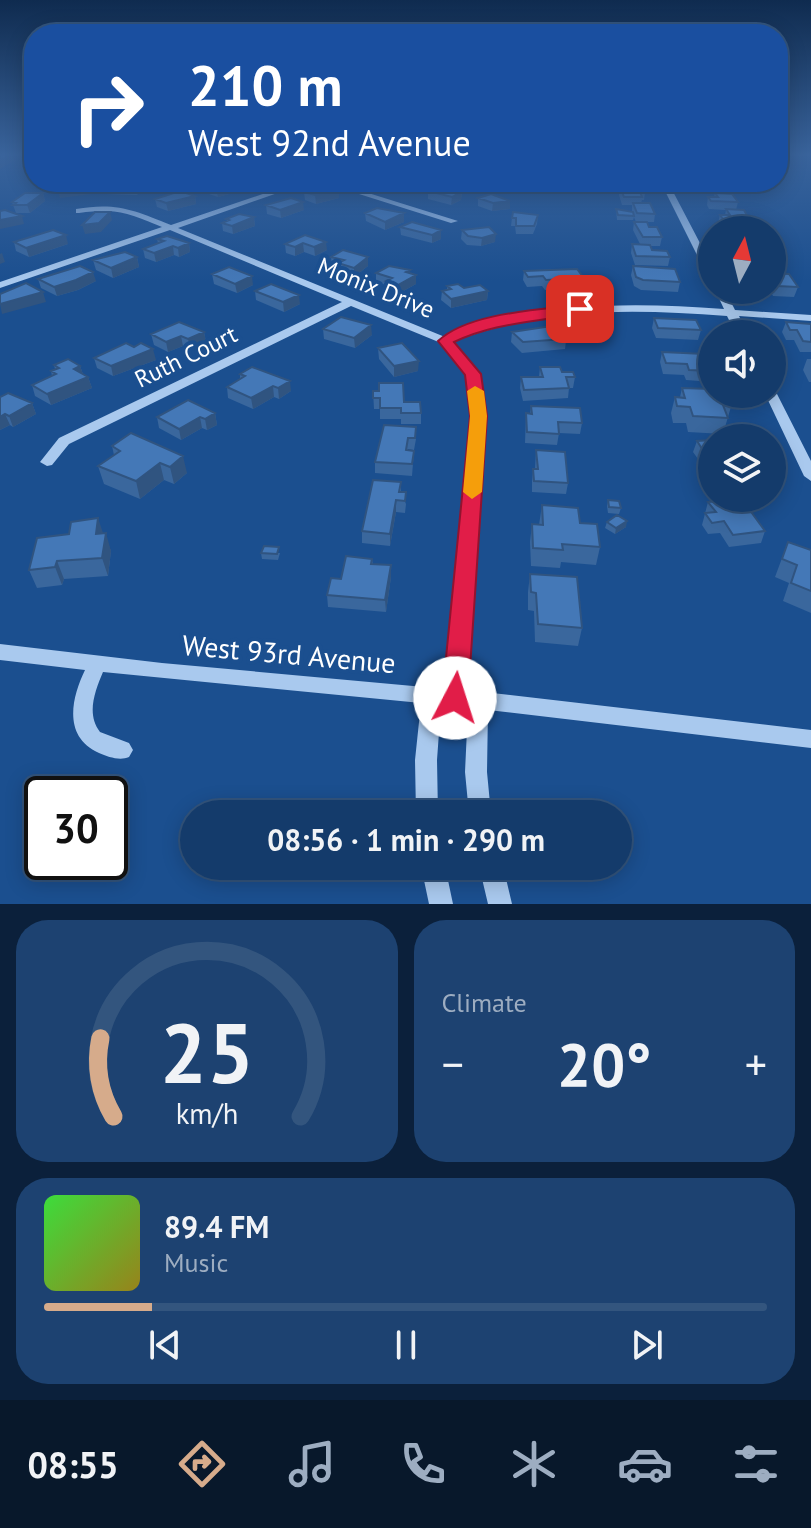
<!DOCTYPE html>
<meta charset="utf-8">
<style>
:root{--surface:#143b6b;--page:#1d4271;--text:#f1f3f6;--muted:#9dadc1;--line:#33557e;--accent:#d6ab8b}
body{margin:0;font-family:"PT Sans",sans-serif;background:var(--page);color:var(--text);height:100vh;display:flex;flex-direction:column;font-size:30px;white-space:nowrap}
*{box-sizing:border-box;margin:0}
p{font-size:26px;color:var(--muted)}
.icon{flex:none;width:44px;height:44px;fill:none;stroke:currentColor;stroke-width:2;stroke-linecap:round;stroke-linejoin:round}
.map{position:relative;height:904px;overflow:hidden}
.details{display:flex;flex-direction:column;gap:16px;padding:16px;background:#0b203b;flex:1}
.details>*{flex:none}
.top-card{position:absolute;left:24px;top:24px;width:764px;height:168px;border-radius:32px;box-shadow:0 4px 20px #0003,0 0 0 2px var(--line);background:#1a4fa0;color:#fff;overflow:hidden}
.needle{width:52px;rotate:7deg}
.fabs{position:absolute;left:698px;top:216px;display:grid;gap:16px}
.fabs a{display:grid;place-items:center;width:88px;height:88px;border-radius:50%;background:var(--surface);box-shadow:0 4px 20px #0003,0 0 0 2px var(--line);font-size:40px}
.speed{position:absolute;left:24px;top:776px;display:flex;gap:16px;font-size:40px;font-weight:700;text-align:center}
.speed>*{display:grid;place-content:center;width:104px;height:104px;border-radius:50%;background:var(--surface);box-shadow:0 4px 20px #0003,0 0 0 2px var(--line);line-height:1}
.speed .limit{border:4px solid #111;border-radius:12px;background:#fff;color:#111}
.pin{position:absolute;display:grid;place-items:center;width:68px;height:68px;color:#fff;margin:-34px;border-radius:16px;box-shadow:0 4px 12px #0006}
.me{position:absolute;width:88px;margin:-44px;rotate:5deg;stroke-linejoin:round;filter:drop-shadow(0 0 6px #0008)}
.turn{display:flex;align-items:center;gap:28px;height:168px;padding:0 32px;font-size:36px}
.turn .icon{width:104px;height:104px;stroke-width:2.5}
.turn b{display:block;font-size:56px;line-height:68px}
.big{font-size:60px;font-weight:800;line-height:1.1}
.details .tile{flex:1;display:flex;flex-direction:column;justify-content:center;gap:12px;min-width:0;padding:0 28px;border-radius:32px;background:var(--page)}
.details .dial{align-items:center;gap:0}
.dial svg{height:208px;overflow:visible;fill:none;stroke:var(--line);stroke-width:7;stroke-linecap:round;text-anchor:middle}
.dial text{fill:var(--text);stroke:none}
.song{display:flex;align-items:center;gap:24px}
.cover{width:96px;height:96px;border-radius:12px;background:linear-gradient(135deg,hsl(120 70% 55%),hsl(50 70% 35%))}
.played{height:8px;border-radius:4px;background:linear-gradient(90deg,var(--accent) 15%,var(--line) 15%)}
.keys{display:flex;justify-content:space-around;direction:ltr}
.heat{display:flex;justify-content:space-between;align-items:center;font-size:44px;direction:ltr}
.details .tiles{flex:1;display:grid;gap:16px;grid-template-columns:1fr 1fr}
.tile:last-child{grid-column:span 2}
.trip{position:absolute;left:180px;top:800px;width:452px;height:80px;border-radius:40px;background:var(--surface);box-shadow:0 4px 20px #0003,0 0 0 2px var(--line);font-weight:800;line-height:80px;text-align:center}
.tabs{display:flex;height:128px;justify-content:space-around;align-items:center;background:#08182b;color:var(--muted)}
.tabs .icon{width:56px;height:56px}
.tabs .selected{color:var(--accent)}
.tabs b{font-size:36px;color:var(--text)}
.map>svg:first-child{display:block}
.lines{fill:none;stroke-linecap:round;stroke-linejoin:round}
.minor{fill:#a9c9ee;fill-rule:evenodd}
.wall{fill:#3a679d}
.shaded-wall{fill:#305480}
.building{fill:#4478b7;stroke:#305480;stroke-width:2}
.route{fill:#e11d48;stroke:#92132f;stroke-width:2}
.slow{fill:#f59e0b}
.labels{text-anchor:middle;stroke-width:8;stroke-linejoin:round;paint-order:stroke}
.street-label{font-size:24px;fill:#fff;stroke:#1b4f8f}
.near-street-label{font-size:28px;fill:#fff;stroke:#1b4f8f}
</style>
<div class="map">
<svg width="811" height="904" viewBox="0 0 811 904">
<rect width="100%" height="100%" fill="#1b4f8f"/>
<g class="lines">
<path class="minor" d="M298 182H309L178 228 445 337C540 302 625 302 724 309L715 290H725L735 310 811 315V321L739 316 748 334H736L727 316C629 309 546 307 452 342L479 374 486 416 466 690 811 730V748L488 710 487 772 491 814H469L465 772 468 708 441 705 437 760 438 814H416L415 760 421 703 103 672C95 691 86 714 100 732L129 743 133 750 129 757C120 761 108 757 99 753 63 737 71 699 85 670L0 660V644L162 663 446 689 472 416 467 375 441 343 351 306 69 444 52 465 47 466 40 462 59 438 342 302 170 230 0 288V282L162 227C127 213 117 208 79 213H76V209C116 202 134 210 171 225Z
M321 182H333L458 221 451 223Z
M588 182 662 186 660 182H668L712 266V278L707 275 665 191 592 184Z
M772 390 777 394 811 461V481L804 476 765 394H772Z
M421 866H445L453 904H429Z
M479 866H503L512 904H488Z"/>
</g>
<path class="wall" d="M141 182 143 190 137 195 106 194 104 186Z
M533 182H562L561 189 553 193 532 188Z
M699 182H720L723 186 721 193 738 202 736 210 750 221 748 229 756 230H725L726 228H721L718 223 720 215H725L726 210 709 209 707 205 708 197H714L715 193H703L698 185Z
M202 185 232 191 228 192 229 194 218 197 203 192Z
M620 187 645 192 644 200H642L641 203 655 214 654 222H636L634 217 633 220H617L616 209 632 212V205H622L619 195Z
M339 190V198L316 204 305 200 304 192Z
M462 190 461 200 451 205 428 199V191Z
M43 193 45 201 30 213H16L12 202Z
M195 196 196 204 168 211 157 207 155 199Z
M478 198 510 209 492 211 478 206Z
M266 205 304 210 281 218 267 214Z
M365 213H404V222L385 230 366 221Z
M538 215 537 224 533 234H516L515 226H511L512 218Z
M254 217 255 226 233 234 223 231 222 223 227 221 226 219Z
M634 222 649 227 662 237 660 246H650L652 250 670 257 668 266 635 265 631 253 632 244H640L633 230Z
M400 227 441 230V239L432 243 401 235Z
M462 230 495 242 481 246 467 245 461 239Z
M305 235 327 250 315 256 304 252 295 256 286 253 285 244Z
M157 239 189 243 190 252 179 257 174 255 156 262 145 258 143 249 158 243Z
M14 242 68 244 29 257 16 251Z
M137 257 139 267 113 278 96 270 93 260Z
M331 257 368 266 354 277 339 272V268L332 266Z
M772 262 776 264 773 273H772Z
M633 266 680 282 678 292 641 290 634 286 631 275Z
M524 271 584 278 583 287 545 290 542 286 527 287 523 280Z
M376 273H410L416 284 398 294 387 290 386 285 376 282Z
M772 273 798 287 794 297 773 296 770 290H772Z
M212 274 253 285 237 293 214 284Z
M38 279 96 281 78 290 57 296 41 288Z
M447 286 488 291 487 300 451 308 441 300 442 291 447 290Z
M255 291 300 304 284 312 256 300Z
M654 318 701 330 698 340 656 338 652 328Z
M786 322 811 324V352H800L794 340H786L782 332Z
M323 329 372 335 355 348 324 339Z
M204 332 206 342 190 349 183 346 168 352 154 345 151 334Z
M512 332 567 333 565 349 522 353 511 342Z
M378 348 418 371 394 377 379 359Z
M662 352 712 360V382L686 380 684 375 663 374 660 362Z
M94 358 156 360 113 376 97 368Z
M807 359H811V382H809L803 370Z
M54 365 80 366 83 374 88 377 92 388 51 405 35 396 32 385 52 376 51 371 55 369Z
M540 367 562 372 575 377 573 388H569L568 398 523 401 520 388 521 377H539Z
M240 374 291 391 279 399 274 397 253 409 228 398 227 387 240 379Z
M682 388 733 400 723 434 688 432 686 423H673L671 413 675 397H680Z
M373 391 404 402 421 413V424H401V419H380V409H374Z
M0 397 32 403 36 414 13 427 10 425 0 430Z
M531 406 582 423 580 434 559 433 557 445 525 443 526 413 530 414Z
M215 413 217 425 207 430 202 428 181 440 159 428 157 417Z
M384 425 416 439 414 450 408 449V450L414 451 412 476 375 473V462Z
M131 433 187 473 174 484 164 480 140 499 104 484 98 466 114 455 112 446Z
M712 440V472L710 467 703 466 693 452 697 441Z
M536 450 568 483 566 494 532 492V481L533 469H535Z
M401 482V492L406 504 405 513 396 512 390 546 362 543V531Z
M712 497V498H741L765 531 761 543 729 547 720 533 708 534 702 525 708 502H710Z
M608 500 621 508 619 514 608 513 607 506Z
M542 505 580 523 600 547 596 565 561 562 560 568 531 566 530 542 532 524 539 525Z
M607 522 626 527 615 534 605 528Z
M103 533 111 551 108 576 64 579 62 585 37 588 29 570Z
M788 542 811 550V613L783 601 789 583 775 577Z
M261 553H280L278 560 262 559Z
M372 559 373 564 391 565V577L386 612 328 607 327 595 341 579Z
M530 574 582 628 578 646 535 642 534 611 528 610V592Z"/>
<path class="shaded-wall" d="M10 155H13L15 160 0 169V160Z
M141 182 143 190 137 195 135 187Z
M560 182H562L561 189 553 193 554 185Z
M231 183 232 191 228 192 229 194 218 197 216 189Z
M90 186 92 194 60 198 58 191Z
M339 190V198L316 204 315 195Z
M462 190 461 200 451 205 452 197Z
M43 193 45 201 30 213 27 205Z
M195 196 196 204 168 211 166 203Z
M510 201V209L492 211 493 203Z
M303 202 304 210 281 218 280 210Z
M110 212 112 220 101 232 85 234 82 225Z
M404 213V222L385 230V222Z
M22 216 24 224 0 229V220Z
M254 217 255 226 233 234 232 226Z
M441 230V239L432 243V235Z
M496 234 495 242 481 246 482 238Z
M66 235 68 244 29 257 26 248Z
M326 242 327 250 315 256 314 247Z
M189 243 190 252 179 257 178 248Z
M303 243 304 252 295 256V247Z
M173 246 174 255 156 262 154 253Z
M2 253 5 262 0 264V254Z
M137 257 139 267 113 278 111 268Z
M368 257V266L354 277V268Z
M410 270V278L416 275V284L398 294V285L406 272Z
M93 272 96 281 78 290 57 296 54 287Z
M252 276 253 285 237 293 235 284Z
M488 291 487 300 451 308V299Z
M43 292 46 302 2 314 0 304Z
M299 295 300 304 284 312 283 302Z
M371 325 372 335 355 348 354 338Z
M204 332 206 342 190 349 188 339Z
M181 336 183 346 168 352 166 342Z
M153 349 156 360 113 376 111 366Z
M419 361 418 371 394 377V366Z
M80 366 84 377 74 369Z
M88 377 92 388 51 405 47 394Z
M290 381 291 391 279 399 278 388Z
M273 386 274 397 253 409 251 398Z
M32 403 36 414 13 427 9 416Z
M215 413 217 425 207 430 205 419Z
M5 414 10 425 0 430V417Z
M200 417 202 428 181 440 179 429Z
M183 456 187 473 174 484 170 467Z
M160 463 164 480 140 499 136 481Z
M396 500V512L390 546V534Z
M98 518 104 536 96 534Z
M627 521 626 527 615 534 616 528Z
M106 533 111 551 108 576 102 558Z
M57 561 64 579 62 585 55 567Z
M391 565V577L386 612 385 600Z"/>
<path class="building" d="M0 155H10L0 160Z
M76 182H85L90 186 58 191 55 186Z
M110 182H141L135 187 104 186Z
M210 182H229L231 183 225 185 227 186 216 189 202 185Z
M540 182H560L554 185Z
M703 182H720L723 186 705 185Z
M324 185 339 190 315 195 304 192Z
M438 186 462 190 458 192H461L452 197 428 191Z
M620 187 641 188 645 192H640L642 197H624Z
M180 191 195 196 166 203 155 199Z
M25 193H43L27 205H13L16 203 12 202Z
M715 193 732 194 738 202 711 201 708 197H718Z
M491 194 510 201 493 203 478 198Z
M291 198 303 202 280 210 266 205Z
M633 203H650L655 214 637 213Z
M377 208 404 213 385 222 365 213Z
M616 209 633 212 634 216 618 215Z
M726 209 744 210 750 221 723 219 720 215H730Z
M5 210 22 216 0 220V211Z
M95 212H110L99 223 82 225Z
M513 212 538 215 534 226H516V218H512Z
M239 214 254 217 232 226 222 223 229 220 226 219Z
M412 222 441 230 432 235 400 227Z
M634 222H647L649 227H657L662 237H643Z
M489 227 496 234 482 238 468 236 462 230Z
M726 228 756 229V230H727Z
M53 230 66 235 26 248 14 242Z
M305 235 326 242 314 247 303 243 295 247 285 244Z
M167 236 189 243 178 248 173 246 154 253 143 249 164 241 157 239Z
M632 244 650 245 652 250 667 251 670 257 636 256Z
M343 250 368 257 354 268 338 263 344 260 331 257Z
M125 252 137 257 111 268 93 260Z
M80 266 93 272 76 280 54 287 38 279Z
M389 266 410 270 406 272 416 275 398 285 386 281 392 278 376 273Z
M633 266 675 269 680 282 643 280 636 277Z
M229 267 252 276 235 284 212 274Z
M577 269 584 278 546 280 543 276 528 277 524 271Z
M772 273 789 274 798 287 776 286 772 280Z
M26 283 43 292 0 304V294Z
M271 284 299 295 283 302 255 291Z
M458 284 464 288 480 285 488 291 451 299 442 291 451 289 447 286Z
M341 317 371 325 354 338 323 329Z
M654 318 696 320 701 330 658 328Z
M179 322 204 332 188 339 181 336 166 342 151 334Z
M786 322 811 324V342L803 341 797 330H790Z
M558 325 567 333 561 335 566 339 523 342 512 332Z
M126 343 134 347 141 343 153 349 111 366 94 358Z
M402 343 419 361 394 366 378 348Z
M662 352 705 354 708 359 712 360V371L689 370 687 364 666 363Z
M68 359 80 366 74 369 88 377 47 394 32 385 56 374 51 371 59 368 54 365Z
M252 367 290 381 278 388 273 386 251 398 227 387 245 376 240 374Z
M540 367H560L562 372H573L575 377H566L569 388 524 390 521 377H543Z
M379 383H403L404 402H420L421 413H401V408H380V398H373V391H379Z
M682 388 712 389V394H730L733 400H721L728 418 693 416 690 407 677 406 675 397 685 398Z
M8 393 32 403 9 416 5 414 0 417V397Z
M188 400 215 413 205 419 200 417 179 429 157 417Z
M531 406 580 408 582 423 558 422 559 434 527 432 526 413 532 414Z
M384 425 416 427 415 438H408L406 450 414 451 412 464 375 462Z
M131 433 183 456 170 467 160 463 136 481 98 466 120 451 112 446Z
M712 440V455H706L697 441Z
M536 450 565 452 568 483 534 481 533 469H538Z
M373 480 401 482 399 492H406L405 501 396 500 390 534 362 531Z
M719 498H741L765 531 733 535 724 521 712 523 705 513 716 512 708 502 721 501Z
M608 500 619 501 621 508 609 507Z
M542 505 578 508 580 523 597 524 600 547 562 544 563 550 533 548 532 524 543 525Z
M617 515 627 521 616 528 607 522Z
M98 518 96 534 106 533 102 558 57 561 55 567 29 570 37 538 69 534 71 522Z
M788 542 811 550V591L791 583 797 565 782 559Z
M264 546 279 547 277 554 261 553Z
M346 556 372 559 371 564 391 565 385 600 327 595 331 578 341 579Z
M530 574 577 577 582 628 538 624 536 593 531 592Z"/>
<linearGradient id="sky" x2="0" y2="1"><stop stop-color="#0f2b4f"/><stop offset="0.55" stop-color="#39639b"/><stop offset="1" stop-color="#39639b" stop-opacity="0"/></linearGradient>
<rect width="811" height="281" fill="url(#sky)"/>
<path class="route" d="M580 305 587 309 585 312C538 323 499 321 454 342L481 374 487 416 468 698 464 706 455 709 445 706 442 698 470 416 465 375 438 341C469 312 540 310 580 305Z"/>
<path class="slow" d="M475 386 484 391 487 416 482 492 472 499 463 492 470 416 467 391Z"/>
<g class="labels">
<g class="street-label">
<text transform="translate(376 288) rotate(22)" y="8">Monix Drive</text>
<text transform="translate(186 357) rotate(-26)" y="8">Ruth Court</text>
</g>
<g class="near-street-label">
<text transform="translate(289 654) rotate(5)" y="10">West 93rd Avenue</text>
</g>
</g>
</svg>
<div class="fabs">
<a><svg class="needle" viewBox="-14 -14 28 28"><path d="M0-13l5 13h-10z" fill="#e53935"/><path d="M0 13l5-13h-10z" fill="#9dadc1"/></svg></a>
<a><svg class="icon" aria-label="sound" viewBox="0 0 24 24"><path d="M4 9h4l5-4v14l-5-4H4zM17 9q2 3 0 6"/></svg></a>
<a><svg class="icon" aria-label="layers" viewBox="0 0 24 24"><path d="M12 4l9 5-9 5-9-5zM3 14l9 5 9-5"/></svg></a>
</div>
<div class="speed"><div class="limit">30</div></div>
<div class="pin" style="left:580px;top:309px;background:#d93025"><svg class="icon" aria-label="arrive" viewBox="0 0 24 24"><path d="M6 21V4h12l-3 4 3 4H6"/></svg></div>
<svg class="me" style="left:455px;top:698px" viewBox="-20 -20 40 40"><circle r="19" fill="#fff"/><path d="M0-13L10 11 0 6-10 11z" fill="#e11d48"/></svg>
<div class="trip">08:56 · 1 min · 290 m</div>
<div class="top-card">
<div class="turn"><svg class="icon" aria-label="right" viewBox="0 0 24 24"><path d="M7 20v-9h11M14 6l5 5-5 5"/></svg><div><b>210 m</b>West 92nd Avenue</div></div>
</div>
</div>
<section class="details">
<div class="tiles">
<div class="tile dial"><svg viewBox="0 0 100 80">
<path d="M14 69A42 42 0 1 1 86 69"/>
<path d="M14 69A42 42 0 0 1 9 39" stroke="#d6ab8b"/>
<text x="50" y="56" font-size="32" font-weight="700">25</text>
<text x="50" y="72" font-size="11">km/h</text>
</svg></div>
<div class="tile"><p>Climate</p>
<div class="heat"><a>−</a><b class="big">20°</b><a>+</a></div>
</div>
<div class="tile">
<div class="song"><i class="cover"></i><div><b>89.4 FM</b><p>Music</p></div></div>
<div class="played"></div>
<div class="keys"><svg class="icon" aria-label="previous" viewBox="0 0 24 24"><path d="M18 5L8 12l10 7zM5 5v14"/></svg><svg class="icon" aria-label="pause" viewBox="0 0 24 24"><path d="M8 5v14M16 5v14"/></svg><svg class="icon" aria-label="next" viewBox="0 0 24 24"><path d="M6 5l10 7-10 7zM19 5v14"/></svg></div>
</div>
</div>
</section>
<nav class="tabs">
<b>08:55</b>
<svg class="icon selected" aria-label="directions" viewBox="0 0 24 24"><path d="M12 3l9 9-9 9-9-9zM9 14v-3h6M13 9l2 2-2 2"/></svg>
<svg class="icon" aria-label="music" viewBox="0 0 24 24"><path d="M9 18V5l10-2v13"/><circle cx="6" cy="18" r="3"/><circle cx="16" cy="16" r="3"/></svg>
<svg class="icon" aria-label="phone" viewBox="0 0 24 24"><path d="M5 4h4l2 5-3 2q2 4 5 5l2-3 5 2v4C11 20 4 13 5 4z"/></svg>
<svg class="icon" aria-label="climate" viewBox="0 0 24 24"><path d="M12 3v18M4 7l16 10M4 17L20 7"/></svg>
<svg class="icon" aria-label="car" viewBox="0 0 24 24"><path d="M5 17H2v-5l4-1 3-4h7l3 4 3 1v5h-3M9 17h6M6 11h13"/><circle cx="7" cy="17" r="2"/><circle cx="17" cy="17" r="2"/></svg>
<svg class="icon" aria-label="filters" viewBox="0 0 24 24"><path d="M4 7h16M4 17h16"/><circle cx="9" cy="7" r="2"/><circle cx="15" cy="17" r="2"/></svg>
</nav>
